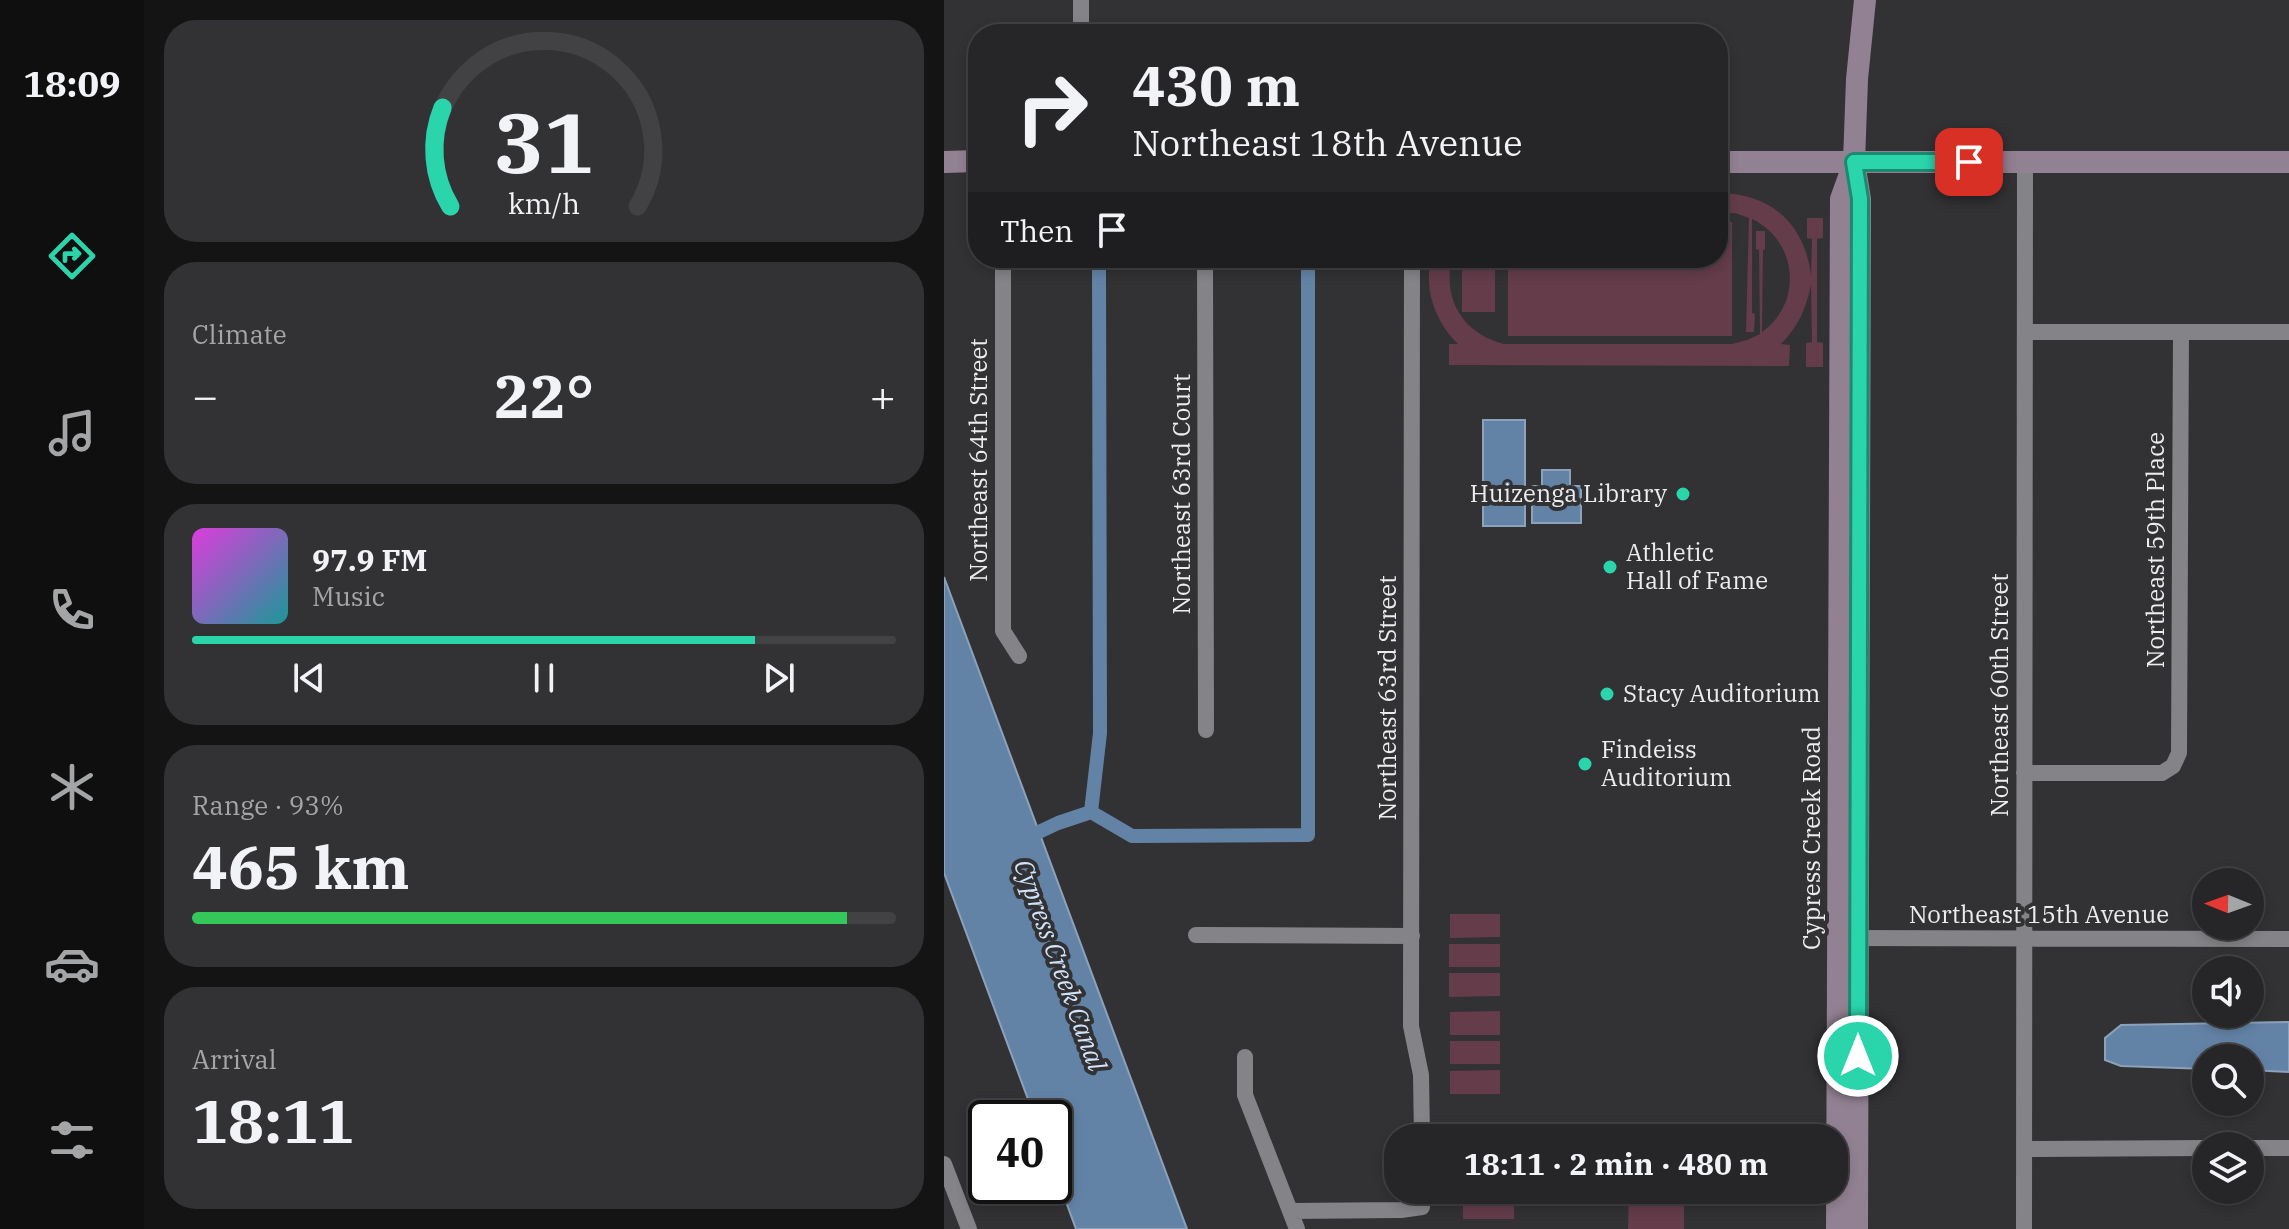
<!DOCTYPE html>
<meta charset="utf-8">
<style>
:root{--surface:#262527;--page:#323133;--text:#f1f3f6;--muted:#a4a5a7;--line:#424244;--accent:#2bd5ac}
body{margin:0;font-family:"IBM Plex Serif",serif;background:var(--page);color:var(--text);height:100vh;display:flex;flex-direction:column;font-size:30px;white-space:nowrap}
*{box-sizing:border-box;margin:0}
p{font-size:26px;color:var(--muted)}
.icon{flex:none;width:44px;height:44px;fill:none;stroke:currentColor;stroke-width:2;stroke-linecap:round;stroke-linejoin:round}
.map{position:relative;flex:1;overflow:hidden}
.panel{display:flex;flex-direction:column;gap:20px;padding:20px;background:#151415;width:800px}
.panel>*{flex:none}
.hud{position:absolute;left:24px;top:24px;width:760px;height:244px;border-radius:32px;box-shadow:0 4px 12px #0003,0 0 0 2px var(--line);background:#262527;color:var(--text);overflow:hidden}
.needle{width:52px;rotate:271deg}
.buttons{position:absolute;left:1248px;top:868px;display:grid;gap:16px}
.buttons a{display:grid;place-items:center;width:72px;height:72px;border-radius:50%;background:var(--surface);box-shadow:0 4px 12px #0003,0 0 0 2px var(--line);font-size:40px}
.speed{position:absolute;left:24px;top:1100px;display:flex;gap:16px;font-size:40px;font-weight:700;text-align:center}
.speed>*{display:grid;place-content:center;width:104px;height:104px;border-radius:50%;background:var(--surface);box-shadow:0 4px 12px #0003,0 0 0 2px var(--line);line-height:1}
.speed .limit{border:4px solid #111;border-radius:12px;background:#fff;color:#111}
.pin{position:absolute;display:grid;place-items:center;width:68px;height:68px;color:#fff;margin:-34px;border-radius:16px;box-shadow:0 4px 12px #0006}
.me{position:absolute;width:88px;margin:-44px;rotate:0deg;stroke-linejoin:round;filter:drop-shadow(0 0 6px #0008)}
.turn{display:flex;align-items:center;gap:28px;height:168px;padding:0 32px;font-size:36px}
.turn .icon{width:104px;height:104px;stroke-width:2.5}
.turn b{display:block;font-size:56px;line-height:68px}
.then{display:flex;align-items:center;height:76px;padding:0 32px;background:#0003;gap:16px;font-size:30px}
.big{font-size:60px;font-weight:700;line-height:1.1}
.panel .tile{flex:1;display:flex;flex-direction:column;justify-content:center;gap:12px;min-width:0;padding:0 28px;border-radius:32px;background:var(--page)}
.panel .dial{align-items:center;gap:0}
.dial svg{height:208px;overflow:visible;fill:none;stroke:var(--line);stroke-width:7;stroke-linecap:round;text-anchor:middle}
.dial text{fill:var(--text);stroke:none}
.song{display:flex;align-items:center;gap:24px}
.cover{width:96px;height:96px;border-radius:12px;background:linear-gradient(135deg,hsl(300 70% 55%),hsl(180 70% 35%))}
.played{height:8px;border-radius:4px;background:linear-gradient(90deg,var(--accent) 80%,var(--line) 80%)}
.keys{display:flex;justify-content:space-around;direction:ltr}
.heat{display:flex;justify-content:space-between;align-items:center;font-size:44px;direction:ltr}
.charge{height:12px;border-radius:6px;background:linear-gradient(90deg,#34c759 93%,var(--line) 0)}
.trip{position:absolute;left:440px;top:1124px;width:464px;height:80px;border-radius:32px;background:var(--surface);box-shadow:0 4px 12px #0003,0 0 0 2px var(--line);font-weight:700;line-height:80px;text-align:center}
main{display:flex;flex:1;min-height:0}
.dock{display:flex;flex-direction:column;width:144px;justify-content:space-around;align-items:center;background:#0f0f10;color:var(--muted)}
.dock .icon{width:56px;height:56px}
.dock .on{color:var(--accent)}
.dock b{font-size:36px;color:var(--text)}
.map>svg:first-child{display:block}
.green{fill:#643c4a}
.water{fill:#6383a6;stroke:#8ca2bb;stroke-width:2}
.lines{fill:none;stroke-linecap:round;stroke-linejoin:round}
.canal{stroke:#6383a6;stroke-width:14}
.street{stroke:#848387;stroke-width:16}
.secondary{stroke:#928192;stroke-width:22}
.route-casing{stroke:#1c8a70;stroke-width:20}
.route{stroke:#2bd5ac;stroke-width:14}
.poi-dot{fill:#2bd5ac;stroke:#323134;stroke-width:3}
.labels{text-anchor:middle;stroke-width:8;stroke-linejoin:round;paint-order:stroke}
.street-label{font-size:24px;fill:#ecebed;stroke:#323134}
.poi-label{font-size:24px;fill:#ecebed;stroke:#323134;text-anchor:start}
.water-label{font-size:26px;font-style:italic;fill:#d0e4fb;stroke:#323134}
</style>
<main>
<nav class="dock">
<b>18:09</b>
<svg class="icon on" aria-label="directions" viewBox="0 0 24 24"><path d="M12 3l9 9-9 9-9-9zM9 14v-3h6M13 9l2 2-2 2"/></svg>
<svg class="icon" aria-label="music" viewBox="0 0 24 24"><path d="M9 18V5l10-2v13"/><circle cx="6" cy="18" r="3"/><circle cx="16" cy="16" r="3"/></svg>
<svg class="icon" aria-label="phone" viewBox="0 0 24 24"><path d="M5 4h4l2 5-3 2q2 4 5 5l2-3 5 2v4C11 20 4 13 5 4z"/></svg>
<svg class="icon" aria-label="climate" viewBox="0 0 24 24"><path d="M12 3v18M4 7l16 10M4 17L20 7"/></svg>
<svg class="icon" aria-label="car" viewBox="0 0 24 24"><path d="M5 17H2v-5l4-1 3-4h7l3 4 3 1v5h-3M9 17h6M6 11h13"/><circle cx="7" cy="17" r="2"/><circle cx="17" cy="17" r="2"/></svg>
<svg class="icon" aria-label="filters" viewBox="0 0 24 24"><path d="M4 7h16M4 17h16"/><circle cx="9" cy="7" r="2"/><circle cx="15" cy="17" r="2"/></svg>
</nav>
<section class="panel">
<div class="tile dial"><svg viewBox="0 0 100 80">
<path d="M14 69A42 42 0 1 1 86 69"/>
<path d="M14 69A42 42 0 0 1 11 31" stroke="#2bd5ac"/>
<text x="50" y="56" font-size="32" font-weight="700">31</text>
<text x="50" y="72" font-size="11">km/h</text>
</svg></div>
<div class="tile"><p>Climate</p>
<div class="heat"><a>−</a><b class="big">22°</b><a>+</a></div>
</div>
<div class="tile">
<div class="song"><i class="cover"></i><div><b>97.9 FM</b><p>Music</p></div></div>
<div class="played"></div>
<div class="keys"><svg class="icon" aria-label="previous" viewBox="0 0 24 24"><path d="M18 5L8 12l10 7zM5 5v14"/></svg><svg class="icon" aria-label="pause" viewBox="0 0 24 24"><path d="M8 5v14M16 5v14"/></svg><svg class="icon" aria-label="next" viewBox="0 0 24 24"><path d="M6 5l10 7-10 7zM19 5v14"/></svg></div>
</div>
<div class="tile"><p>Range · 93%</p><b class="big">465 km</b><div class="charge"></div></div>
<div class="tile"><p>Arrival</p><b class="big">18:11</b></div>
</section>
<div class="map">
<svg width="1345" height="1229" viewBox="0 0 1345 1229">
<rect width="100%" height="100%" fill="#323134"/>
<path class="green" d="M774 193C827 193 861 224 867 276L868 239 863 238V218H879V238L873 239V342L879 343V367H862V343L868 342 867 285C862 308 855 326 837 344L846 345 845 366 505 365V344H514C491 321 480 291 487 258H508C498 299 519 334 560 344H788L803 340 816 334 815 250 812 249V231H821V249L819 250 818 332C859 303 854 241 808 219V313L811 314 810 332H802L805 218 791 213H774Z
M774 222H788V336H564V258H774Z
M518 258H551V312H518Z
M506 914H556V937L506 938Z
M505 944H556V967H505Z
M505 973H556V996L505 997Z
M556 1011V1035H506V1012Z
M506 1041H556V1064H506Z
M556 1070V1094H506V1071Z
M685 1190H740V1229H684Z
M570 1195V1219H519V1196Z"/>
<path class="water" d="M539 420H581V526H539Z
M598 470H626V486H637V523H588V486H598Z
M0 577 243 1229H132L110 1169V1118H91L0 873Z
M1345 1022V1072L1306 1070V1058H1262V1069L1177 1066 1161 1060V1038L1177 1025Z"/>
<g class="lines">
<path class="canal" d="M147 812 156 733 155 261
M78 840 114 823 147 812 188 836 364 835V258"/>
<path class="street" d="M137 34V0
M59 258V631L75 656
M261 258 262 730
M468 258 467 1026 477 1075 478 1138
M1081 332H1345
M1080 773H1218L1229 766 1235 753 1237 332
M252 935 468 936
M903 938 1345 939
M301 1057V1095L353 1229
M1306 1148H1345
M1080 1149 1262 1148
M0 1164 25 1229
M346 1211 457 1210 478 1207 479 1190
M1080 1229 1081 162"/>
<path class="secondary" d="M0 162 34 161
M774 162H1345
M893 1229 897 199 910 163
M913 1229 916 199 910 162 913 79 921 0"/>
</g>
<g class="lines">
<g class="route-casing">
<path id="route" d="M914 1056 916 199 910 162H1025"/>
</g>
<use href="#route" class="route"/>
</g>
<g class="poi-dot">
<circle cx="739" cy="494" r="8"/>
<circle cx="666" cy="567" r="8"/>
<circle cx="663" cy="694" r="8"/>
<circle cx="641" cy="764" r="8"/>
</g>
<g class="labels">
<g class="street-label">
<text transform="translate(35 460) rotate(-90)" y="8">Northeast 64th Street</text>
<text transform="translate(238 494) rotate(-90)" y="8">Northeast 63rd Court</text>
<text transform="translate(1212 550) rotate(-90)" y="8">Northeast 59th Place</text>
<text transform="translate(1056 695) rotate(-90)" y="8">Northeast 60th Street</text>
<text transform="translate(444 698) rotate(-90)" y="8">Northeast 63rd Street</text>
<text transform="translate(868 838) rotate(-90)" y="8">Cypress Creek Road</text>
<text x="1095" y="923">Northeast 15th Avenue</text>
</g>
<g class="poi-label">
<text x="723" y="502" text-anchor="end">Huizenga Library</text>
<text x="682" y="561">Athletic<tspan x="682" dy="28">Hall of Fame</tspan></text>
<text x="679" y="702">Stacy Auditorium</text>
<text x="657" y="758">Findeiss<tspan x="657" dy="28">Auditorium</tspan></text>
</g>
<g class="water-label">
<text transform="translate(116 965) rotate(70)" y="9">Cypress Creek Canal</text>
</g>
</g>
</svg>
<div class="buttons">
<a><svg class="needle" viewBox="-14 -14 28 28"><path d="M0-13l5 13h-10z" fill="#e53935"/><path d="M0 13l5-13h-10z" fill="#a4a5a7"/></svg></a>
<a><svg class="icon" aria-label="sound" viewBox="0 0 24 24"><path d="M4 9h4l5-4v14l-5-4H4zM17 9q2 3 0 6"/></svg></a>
<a><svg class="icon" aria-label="search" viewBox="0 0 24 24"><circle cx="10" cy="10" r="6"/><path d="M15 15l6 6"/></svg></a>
<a><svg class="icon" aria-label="layers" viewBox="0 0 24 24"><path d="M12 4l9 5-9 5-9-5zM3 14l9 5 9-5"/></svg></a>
</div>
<div class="speed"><div class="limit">40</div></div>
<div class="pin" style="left:1025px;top:162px;background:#d93025"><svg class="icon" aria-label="arrive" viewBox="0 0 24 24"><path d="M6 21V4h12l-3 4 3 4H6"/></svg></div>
<svg class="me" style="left:914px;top:1056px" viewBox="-20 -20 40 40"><circle r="17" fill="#2bd5ac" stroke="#fff" stroke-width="3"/><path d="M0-11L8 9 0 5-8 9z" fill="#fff"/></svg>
<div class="trip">18:11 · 2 min · 480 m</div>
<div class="hud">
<div class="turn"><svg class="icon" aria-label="right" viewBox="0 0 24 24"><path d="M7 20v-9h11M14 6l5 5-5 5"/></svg><div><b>430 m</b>Northeast 18th Avenue</div></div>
<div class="then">Then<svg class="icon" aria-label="arrive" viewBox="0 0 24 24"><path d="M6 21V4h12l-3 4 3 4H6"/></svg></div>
</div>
</div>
</main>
